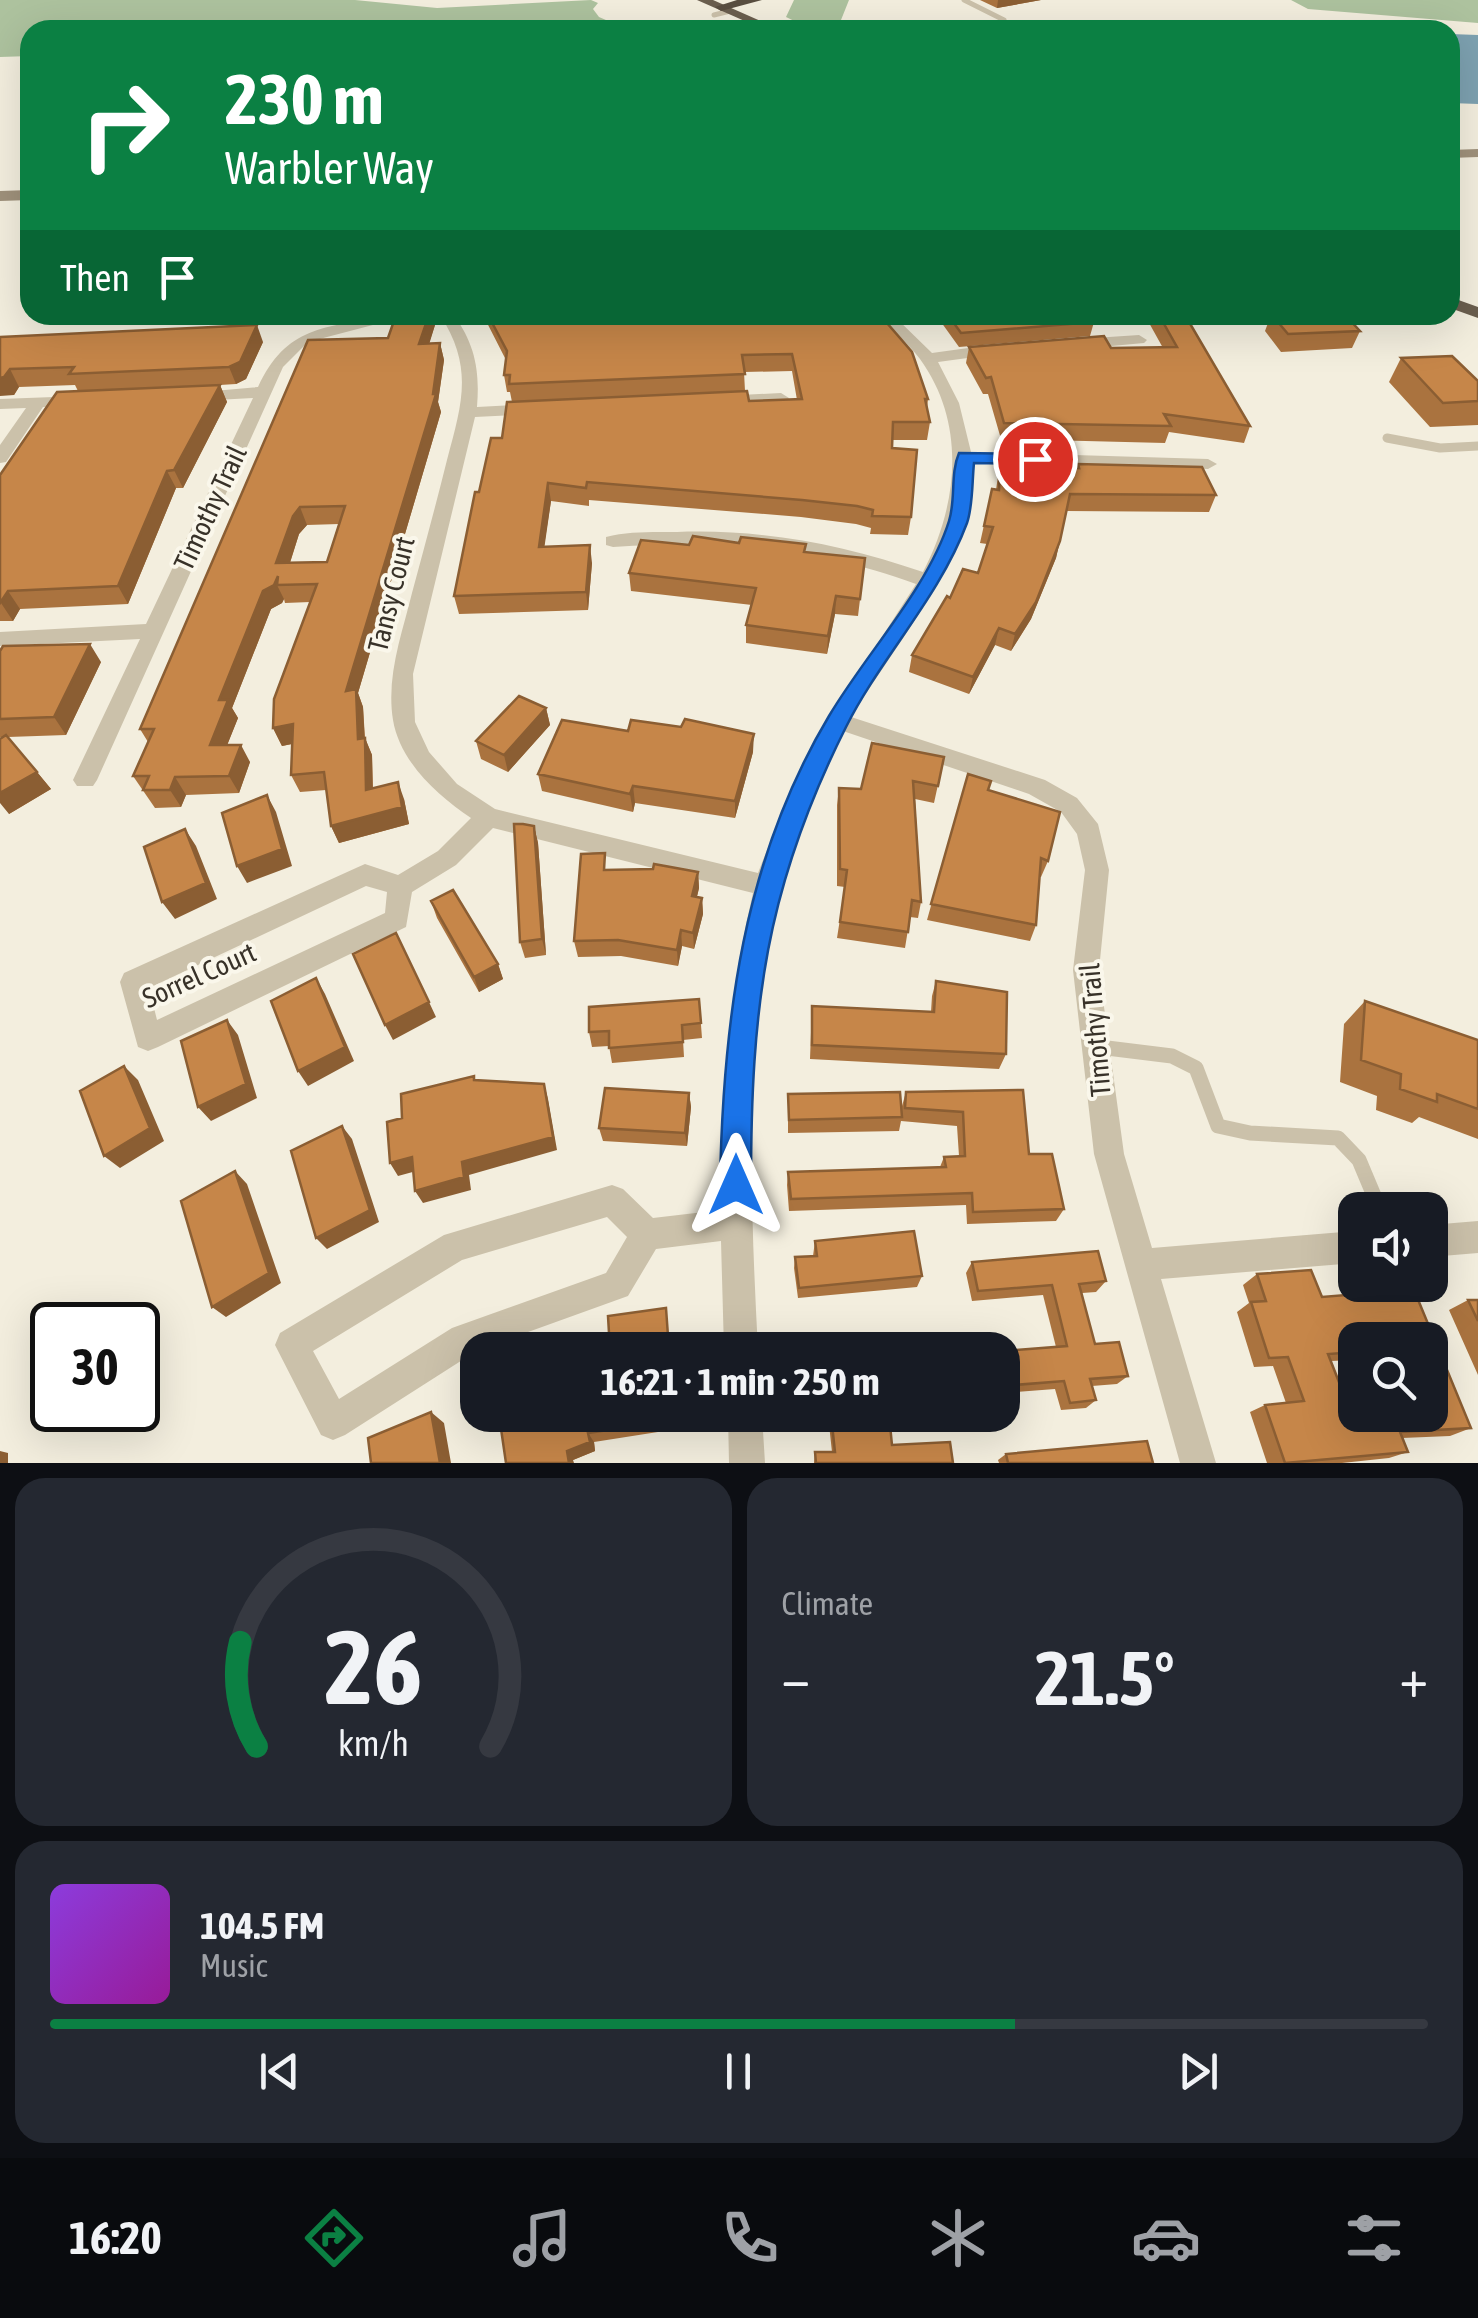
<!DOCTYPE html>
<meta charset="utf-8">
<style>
:root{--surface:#171b24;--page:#242831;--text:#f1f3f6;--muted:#9ea1a6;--line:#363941;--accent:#0b8043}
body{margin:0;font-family:"Asap Condensed",sans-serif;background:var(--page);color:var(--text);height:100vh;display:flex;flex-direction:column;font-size:38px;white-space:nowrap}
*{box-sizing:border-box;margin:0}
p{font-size:32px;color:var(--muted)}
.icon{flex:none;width:55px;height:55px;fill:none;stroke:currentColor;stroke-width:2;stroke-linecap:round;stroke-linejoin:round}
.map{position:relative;height:1463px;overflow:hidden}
.panel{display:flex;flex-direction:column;gap:15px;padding:15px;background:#0d0f14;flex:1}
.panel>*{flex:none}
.hud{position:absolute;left:20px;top:20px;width:1440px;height:305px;border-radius:30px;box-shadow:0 10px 40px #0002;background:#0b8043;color:#fff;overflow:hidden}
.fabs{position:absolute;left:1338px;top:1192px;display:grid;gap:20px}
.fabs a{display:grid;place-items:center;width:110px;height:110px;border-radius:20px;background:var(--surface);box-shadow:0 10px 40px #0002;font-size:50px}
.speed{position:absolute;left:30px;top:1302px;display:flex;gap:20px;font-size:50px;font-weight:700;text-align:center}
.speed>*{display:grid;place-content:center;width:130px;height:130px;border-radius:50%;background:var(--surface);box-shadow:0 10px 40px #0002;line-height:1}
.speed .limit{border:5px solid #111;border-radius:15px;background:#fff;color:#111}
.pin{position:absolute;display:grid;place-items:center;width:85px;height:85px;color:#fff;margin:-42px;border:5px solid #fff;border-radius:50%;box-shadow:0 2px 10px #0007}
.me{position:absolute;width:110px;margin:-55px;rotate:0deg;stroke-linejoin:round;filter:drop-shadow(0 0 8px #0008)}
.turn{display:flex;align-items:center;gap:35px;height:210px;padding:0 40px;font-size:45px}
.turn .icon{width:130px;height:130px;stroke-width:2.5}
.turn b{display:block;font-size:70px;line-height:85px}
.then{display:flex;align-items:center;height:95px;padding:0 40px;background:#0003;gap:20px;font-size:38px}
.big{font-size:75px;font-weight:700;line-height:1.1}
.panel .widget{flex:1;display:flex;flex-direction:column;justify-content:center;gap:15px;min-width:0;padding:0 35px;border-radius:30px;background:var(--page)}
.panel .dial{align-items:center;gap:0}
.dial svg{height:260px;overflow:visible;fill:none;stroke:var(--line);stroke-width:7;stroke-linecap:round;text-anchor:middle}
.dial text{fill:var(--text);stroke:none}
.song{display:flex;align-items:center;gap:30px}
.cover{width:120px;height:120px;border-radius:15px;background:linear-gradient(135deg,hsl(270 70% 55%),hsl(300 70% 35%))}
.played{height:10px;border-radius:5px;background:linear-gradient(90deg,var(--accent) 70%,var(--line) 70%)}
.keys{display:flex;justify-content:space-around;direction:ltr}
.heat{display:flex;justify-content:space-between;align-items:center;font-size:55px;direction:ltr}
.panel .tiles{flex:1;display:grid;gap:15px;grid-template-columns:1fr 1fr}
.widget:last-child{grid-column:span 2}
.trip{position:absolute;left:460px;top:1332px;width:560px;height:100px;border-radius:30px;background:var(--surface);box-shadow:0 10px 40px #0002;font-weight:700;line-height:100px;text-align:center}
.menu{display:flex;height:160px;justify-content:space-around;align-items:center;background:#090b0e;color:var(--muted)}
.menu .icon{width:70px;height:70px}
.menu .current{color:var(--accent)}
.menu b{font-size:45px;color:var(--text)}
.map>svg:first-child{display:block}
.green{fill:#adc29e}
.water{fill:#7da1b0}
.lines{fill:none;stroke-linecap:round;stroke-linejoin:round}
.service-far3{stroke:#cbc1aa;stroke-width:5}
.service-far2{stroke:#cbc1aa;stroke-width:8}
.service-far1{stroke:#cbc1aa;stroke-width:9}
.service{stroke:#cbc1aa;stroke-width:15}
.minor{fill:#cbc1aa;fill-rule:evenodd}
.secondary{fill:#9f917b;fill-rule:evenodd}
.trunk{fill:#6a5e4e;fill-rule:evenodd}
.motorway{fill:#594e40;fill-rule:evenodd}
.wall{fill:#aa733f;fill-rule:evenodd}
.shaded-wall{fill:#8b5e33}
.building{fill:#c68649;stroke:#8b5e33;stroke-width:2.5;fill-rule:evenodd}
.route{fill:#1a73e8;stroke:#114b97;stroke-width:2.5}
.labels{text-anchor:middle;stroke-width:8;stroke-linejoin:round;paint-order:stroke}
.street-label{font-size:28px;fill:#383229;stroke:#faf7eb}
</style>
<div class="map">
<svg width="1478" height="1463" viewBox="0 0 1478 1463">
<rect width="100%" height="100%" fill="#f3eede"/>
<path class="green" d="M0 0H355L437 8 591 0 598 3 593 9 599 17 629 30H30V56L0 57Z
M794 0H849L837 30H813L786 17Z
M1291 0H1478V23L1308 9Z"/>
<path class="water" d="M1450 34 1478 35V104L1450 103Z"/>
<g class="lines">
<path class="service-far3" d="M964 0 1004 20
M714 15 730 11"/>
<path class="service-far2" d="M1245 315 1285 316"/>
<path class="service-far1" d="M1387 438 1440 448 1478 446"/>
<path class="service" d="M1099 1047 1172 1056 1196 1068 1218 1126 1250 1133 1338 1138 1359 1160 1380 1210"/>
<path class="minor" d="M385 315H411L308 342 283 367 97 780 93 786H77L73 780 140 639 0 646V632L146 624 253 398 197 401 191 399V393L258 387C287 325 324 329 385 315Z
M440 315H454C475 345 480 370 477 407L534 404 542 409 534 414 475 417 413 674 415 722 429 752 457 784 495 809 758 873 786 801 818 736 916 584C807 545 727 540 613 547L606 545V537C629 531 654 532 677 532 763 529 842 544 923 572 958 505 967 424 920 359 907 342 891 330 877 315H893L932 353 997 344 1005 349 997 354 938 362 959 403 971 452 1208 459 1217 464 1208 469 971 462C970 561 900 637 851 717L1045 780 1077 798 1098 824 1109 870 1099 970 1124 1154 1152 1248 1355 1231V1263L1161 1279 1216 1463H1180L1094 1154 1073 970 1085 870 1077 834 1061 812 1029 794 843 731C739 924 747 1138 758 1350H724L721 1241 656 1249 628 1296 478 1350 345 1435 333 1440 321 1435 275 1345 280 1333 444 1235 612 1185 623 1189 653 1218 721 1210C720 1102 728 998 753 893L493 828 456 865 412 892 406 927 158 1047 148 1051 138 1047 120 982 124 973 356 868 365 864 398 875 438 851 471 818C438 796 400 762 393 720 386 676 402 634 412 593 424 549 436 504 447 460 462 404 474 367 440 315ZM366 886 387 892 385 913 157 1020 149 988ZM607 1217 627 1237 606 1273 452 1328 339 1399 313 1351 462 1260Z
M1139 335 1147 340 1144 343 1079 349 1071 344 1079 339Z
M781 393 789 398 787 401 721 406 713 401 721 396Z
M81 396 87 397V405L43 407 6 462 0 463V445L26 408 0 409V399Z
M1478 1221V1253L1430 1257V1225Z
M728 1415H762L765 1463H729Z"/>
<path class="secondary" d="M1478 149V157L1450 158V150Z
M30 190V200L0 201V191Z"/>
<path class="trunk" d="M697 0H713L781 30H765Z
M1450 297 1478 307V318L1450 308Z"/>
<path class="motorway" d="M737 0H762L721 11 715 7Z"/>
</g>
<path class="wall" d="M980 0H1041L997 8Z
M483 315H880L928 399 927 409 930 422 927 440H892V448L911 517 908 535 870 534 871 528 856 524 801 517 589 500V506L551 501 544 546 592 563 588 610 459 614 454 596 479 492 502 438 512 402 510 392H507L504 375 506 360ZM792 371 797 400 749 401 745 391 744 372Z
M936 315H1089L1094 322 1090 336 959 347Z
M1110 315H1185L1250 426 1244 443 1169 432 1165 443 1001 439 988 394H983L966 363 969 347 1163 348 1148 321Z
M1271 315 1360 331 1352 348 1281 352 1265 331Z
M435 325 429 343H440L444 360 438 402 441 412 358 693 363 707 365 738 372 755 373 788 404 799 409 824 339 843 331 826 326 790 300 792 291 775 292 744 282 746 273 728 310 602 285 603 284 599 282 603 271 609 232 708 238 718 227 745 250 762 239 793 186 795 181 807 155 808 133 776 148 742 140 729 388 338ZM339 524 327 562 290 563 299 534 307 525Z
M0 337 263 342 246 379 236 384 220 385 227 402 183 488H176L128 604 20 609 13 621H0V475L78 391 75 385 19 387 14 395Z
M1401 358 1478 381V425L1430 427 1389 382Z
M1000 462 1077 468 1078 464 1216 495 1209 512 1066 511 1056 558 1031 619 1011 651 995 645 969 694 909 672 912 655 950 598 978 573 987 544 980 543 992 489 996 490Z
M689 545 806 552 865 558 858 616 835 614 827 654 746 643V625L752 605 631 591 629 573Z
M0 651 101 662 66 735 8 737 51 789 9 814 3 737H0Z
M546 708 550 725 508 772 481 759 476 741Z
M753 752 735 818 635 803 633 812 542 791 538 774Z
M944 757 934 803 915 799 921 902 918 918 910 917 905 948 837 938 845 887 837 886V805L839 788 861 789Z
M968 774 1048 861 1041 877H1040L1036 925 1030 941 927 920Z
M534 826 538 843 546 955 525 958 520 942Z
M608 870 698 872 699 888 697 897 702 898 703 914 694 949 682 946 678 966 621 956 578 957 574 941Z
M431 901 498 964 503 979 479 992 437 918Z
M936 981 1006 1054 999 1069 810 1059 812 1006 931 1012 932 996Z
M699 999 702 1038 683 1040 684 1057 612 1063 609 1046 592 1047 589 1032Z
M1365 1001 1478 1040V1139L1419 1117 1412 1123 1376 1110 1377 1096 1340 1082 1344 1024Z
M1023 1090 1029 1154 1064 1209 1056 1221 967 1224 966 1205 789 1211 787 1185 788 1172 940 1167 944 1157 959 1156 957 1126 901 1121 899 1131 788 1133V1094L902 1106 906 1092Z
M689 1093 691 1107 687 1146 603 1141 599 1128Z
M815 1241 922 1276 917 1287 798 1298 794 1268 795 1257 813 1256Z
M972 1262 1106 1281 1096 1292 1082 1293 1095 1344 1128 1376 1117 1384 1092 1386 1096 1400 1086 1408 1061 1410 1055 1389 1002 1393V1351L1056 1347 1043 1295 972 1301 966 1273Z
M1257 1274 1322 1297 1364 1293 1362 1290 1370 1285H1412L1471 1428 1450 1436 1402 1438 1408 1452 1389 1458 1342 1463H1267L1250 1412 1265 1405 1286 1403 1273 1366 1254 1367 1237 1312 1249 1303 1243 1285ZM1355 1340H1430V1415L1346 1400 1331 1361 1355 1360Z
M1468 1300H1478V1375L1449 1310Z
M499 1415H676L677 1429 594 1442 595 1451 573 1460Z
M828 1415H889L892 1445 953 1463H814L815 1452H832Z
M1006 1454 1153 1463H999L998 1460Z"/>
<path class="shaded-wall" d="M998 0H1041L997 8Z
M429 315H433L435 325 424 361 419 344Z
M257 325 263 342 246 379 236 384 229 367Z
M440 343 444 360 438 402 441 412 358 693 363 707 365 746V738L372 755 373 807 366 790 358 739 346 691 433 394Z
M10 369 19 387 14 395 0 396V378Z
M220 385 227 402 183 488 174 470Z
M167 471 176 488 128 604 118 586Z
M548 483 551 501 542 564 539 547Z
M300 507 307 525 299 534 284 581 276 563 293 516Z
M1060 541 1056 558 1031 619 1011 651 1015 634Z
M590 545 592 563 588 610 586 592Z
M278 576 277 585 284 599 282 603 271 609 232 708 238 718 220 763 210 745 219 700 263 591Z
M8 591 20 609 13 621 1 603Z
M836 596 835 614 827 654 828 636Z
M999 628 995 645 969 694 973 677Z
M90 644 101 662 66 735 54 717Z
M546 708 550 725 508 772 504 755Z
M293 724 301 742 282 746 273 728Z
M754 734 753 752 735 818V801Z
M241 745 250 762 239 793 229 776Z
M37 772 51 789 9 814 0 803V793Z
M175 777 186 795 181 807 170 790Z
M398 782 404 799 409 824 339 843 331 826Z
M633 786 635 803 633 812 630 794Z
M267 795 276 812 292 866 247 883 237 866Z
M534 826 538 843 546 955 542 939Z
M185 829 196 846 217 899 175 919 162 902Z
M698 872 699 888 693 912 692 896Z
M702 898 703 914 694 949 693 933Z
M681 930 682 946 678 966 677 950Z
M498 964 503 979 479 992 474 977Z
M316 978 325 994 354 1061 308 1086 298 1071Z
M429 1002 436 1017 393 1040 385 1025Z
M227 1020 238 1035 257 1098 211 1121 198 1107Z
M124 1066 138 1080 164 1141 120 1168 104 1156Z
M544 1084 548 1099 557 1150 469 1175 471 1190 423 1203 415 1191 462 1162Z
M689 1093 691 1107 687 1146 685 1133Z
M342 1126 352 1139 379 1222 327 1249 316 1238Z
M412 1157 420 1170 398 1176 390 1163Z
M235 1171 247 1184 281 1283 226 1317 212 1307Z
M431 1412 444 1423 451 1463H440Z
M588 1433 594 1442 595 1451 573 1460 574 1463H569L567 1451Z
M0 1451 8 1453V1463H0Z"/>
<path class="building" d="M396 315H429L419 344 440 343 433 394H436L346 691 356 689 358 739 365 738 366 790 398 782 402 807 331 826 324 772 291 775 293 724 273 728 274 699 317 584 277 585 278 576 274 585 263 591 219 700H228L210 745H241L229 776 175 777 170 790H143L149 776H133L154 729H140L308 340 388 338ZM345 506 327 562 276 563 293 516 300 507Z
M488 315H880L912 352 928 399H925L930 422H893L892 448 917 450 911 517 872 516 873 510 857 506 802 500 587 482 586 488 548 483 539 547 590 545 586 592 454 596 475 492H479L491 438H502L507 402 747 391 749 401 802 399 792 354 742 355 745 374 509 384 510 375H504L507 351Z
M948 315H1089L1094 322 961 333Z
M1159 315H1185L1250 426 1164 414 1171 426 1004 423 991 377 986 378 969 347 1104 336 1111 348 1177 347Z
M1272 315H1345L1360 331 1288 334Z
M257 325 240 362 229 367 69 374 74 367 10 369 4 377 0 378V337Z
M1452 356 1478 381V401L1443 403 1401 358Z
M220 385 174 470 167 471 118 586 8 591 0 603V475L57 392Z
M1000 462 1079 468 1078 464 1202 467 1216 495 1070 494 1060 541 1036 602 1015 634 999 628 973 677 912 655 947 596 950 598 963 569 978 573 993 527 984 526 992 489 999 490Z
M693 536 739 543 741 537 806 544 804 552 865 558 860 599 836 596 828 636 746 625 756 588 629 573 641 540 689 545Z
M90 644 54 717 0 719V651L3 646Z
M519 696 546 708 504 755 476 741Z
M685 719 754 734 735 801 633 786 630 794 538 774 562 720 628 731 631 720 681 727Z
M6 735 37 772 0 793V739Z
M872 743 944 757 938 786 913 781 921 902 912 900 908 932 840 922 847 870 840 869 839 788 861 789Z
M968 774 991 781 988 790 1060 812 1048 861 1041 858 1036 925 931 904Z
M267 795 282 849 237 866 222 813Z
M514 824H523L534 826 542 939 520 942Z
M185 829 206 883 162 902 144 847Z
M605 853 604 870 653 869 654 864 698 872 692 896 702 898 693 933 681 930 677 950 618 940 574 941 581 854Z
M453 890 498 964 474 977 431 901Z
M396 933 429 1002 385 1025 353 954Z
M316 978 345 1047 298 1071 271 1001Z
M936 981 1007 992 1006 1054 812 1045V1006L934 1012Z
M699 999 701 1023 682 1025 683 1042 609 1048V1031L589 1032V1007Z
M1365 1001 1478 1040V1109L1437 1094V1102L1400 1089 1401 1074 1361 1060Z
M227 1020 246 1084 198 1107 181 1041Z
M124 1066 150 1128 104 1156 80 1091Z
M474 1076V1080L544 1084 553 1137 462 1162 464 1177 415 1191 412 1157 390 1163 387 1122 402 1118 401 1094Z
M605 1088 689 1093 685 1133 599 1128Z
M1023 1090 1029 1154H1052L1064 1209 973 1212 972 1193 791 1199 788 1172 946 1167 944 1157 965 1156 963 1112 905 1108 906 1092Z
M900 1092 902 1117 789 1120 788 1094Z
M342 1126 370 1210 316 1238 291 1151Z
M235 1171 269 1273 212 1307 181 1201Z
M914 1231 922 1276 799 1288 795 1257 817 1256 815 1241Z
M1098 1251 1106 1281 1079 1284 1095 1344 1119 1342 1128 1376 1090 1379 1096 1400 1070 1403 1064 1381 1002 1386V1351L1067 1346 1052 1285 978 1291 972 1262Z
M1311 1270 1322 1297 1384 1292 1382 1285H1412L1471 1428 1400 1432 1408 1452 1285 1463 1265 1405 1304 1401 1288 1357 1269 1358 1251 1302 1266 1301 1257 1274ZM1355 1340H1430V1415H1355V1400H1346L1328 1354 1355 1352Z
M1468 1300H1478V1321Z
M666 1308 669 1350H610L608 1316Z
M936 1339 938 1350H812Z
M431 1412 440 1463H371L368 1438Z
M499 1415H675V1420L588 1433 590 1442 567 1451 569 1463H506Z
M831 1415H889L892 1445 950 1442 953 1463H816L815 1452H835Z
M1147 1441 1153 1463H1008L1006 1454Z"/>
<path class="route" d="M959 453 1035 454 1044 459 1035 464 974 463C972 482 973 506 967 523 939 598 881 657 846 727 765 888 751 1008 751 1185L746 1196 736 1201 725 1196 720 1185C723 1020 743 860 829 716 865 655 928 588 949 521 956 499 950 474 959 453Z"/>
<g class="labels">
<g class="street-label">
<text transform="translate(210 508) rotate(-65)" y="10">Timothy Trail</text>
<text transform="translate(391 594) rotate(-76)" y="10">Tansy Court</text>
<text transform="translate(199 975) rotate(-24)" y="10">Sorrel Court</text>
<text transform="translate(1095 1030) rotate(-95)" y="10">Timothy Trail</text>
</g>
</g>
</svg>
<div class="fabs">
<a><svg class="icon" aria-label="sound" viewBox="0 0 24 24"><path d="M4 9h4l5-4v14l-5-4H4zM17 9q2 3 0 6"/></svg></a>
<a><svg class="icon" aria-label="search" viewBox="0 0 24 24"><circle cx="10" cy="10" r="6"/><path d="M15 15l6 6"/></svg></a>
</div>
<div class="speed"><div class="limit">30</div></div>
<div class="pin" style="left:1035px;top:459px;background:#d93025"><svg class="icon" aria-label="arrive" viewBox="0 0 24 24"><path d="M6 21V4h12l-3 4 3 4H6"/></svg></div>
<svg class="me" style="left:736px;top:1185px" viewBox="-20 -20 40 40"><path d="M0-17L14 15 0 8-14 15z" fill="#1a73e8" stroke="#fff" stroke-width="4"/></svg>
<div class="trip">16:21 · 1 min · 250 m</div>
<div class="hud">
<div class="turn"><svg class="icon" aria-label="right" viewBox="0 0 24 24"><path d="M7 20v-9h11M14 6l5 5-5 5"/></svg><div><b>230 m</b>Warbler Way</div></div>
<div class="then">Then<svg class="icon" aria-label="arrive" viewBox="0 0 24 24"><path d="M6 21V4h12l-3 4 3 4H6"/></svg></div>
</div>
</div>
<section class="panel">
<div class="tiles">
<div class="widget dial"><svg viewBox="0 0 100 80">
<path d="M14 69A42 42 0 1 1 86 69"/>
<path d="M14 69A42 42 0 0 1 9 37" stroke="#0b8043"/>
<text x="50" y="56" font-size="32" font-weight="700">26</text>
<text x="50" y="72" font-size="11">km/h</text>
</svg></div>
<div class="widget"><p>Climate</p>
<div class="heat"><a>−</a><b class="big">21.5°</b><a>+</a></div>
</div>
<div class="widget">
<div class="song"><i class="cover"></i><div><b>104.5 FM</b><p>Music</p></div></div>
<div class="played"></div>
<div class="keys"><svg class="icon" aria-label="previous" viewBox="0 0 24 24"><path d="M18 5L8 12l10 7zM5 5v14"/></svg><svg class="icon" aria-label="pause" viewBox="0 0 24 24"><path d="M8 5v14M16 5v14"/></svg><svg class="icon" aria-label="next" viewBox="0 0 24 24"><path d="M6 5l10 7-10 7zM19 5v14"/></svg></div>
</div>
</div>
</section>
<nav class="menu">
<b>16:20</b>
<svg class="icon current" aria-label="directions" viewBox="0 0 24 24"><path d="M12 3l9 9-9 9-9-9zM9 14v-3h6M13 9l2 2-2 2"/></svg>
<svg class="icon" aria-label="music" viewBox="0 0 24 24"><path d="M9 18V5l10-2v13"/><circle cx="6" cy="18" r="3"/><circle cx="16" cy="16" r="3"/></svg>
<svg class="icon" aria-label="phone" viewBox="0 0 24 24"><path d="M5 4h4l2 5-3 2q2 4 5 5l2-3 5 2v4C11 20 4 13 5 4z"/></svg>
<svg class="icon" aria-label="climate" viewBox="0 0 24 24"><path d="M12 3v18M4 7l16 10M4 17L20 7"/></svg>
<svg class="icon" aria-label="car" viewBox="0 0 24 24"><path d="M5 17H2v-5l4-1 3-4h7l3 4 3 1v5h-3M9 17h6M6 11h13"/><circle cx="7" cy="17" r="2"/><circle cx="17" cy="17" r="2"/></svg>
<svg class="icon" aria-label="filters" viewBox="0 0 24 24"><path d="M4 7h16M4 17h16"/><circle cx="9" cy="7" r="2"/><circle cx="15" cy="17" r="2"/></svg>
</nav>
